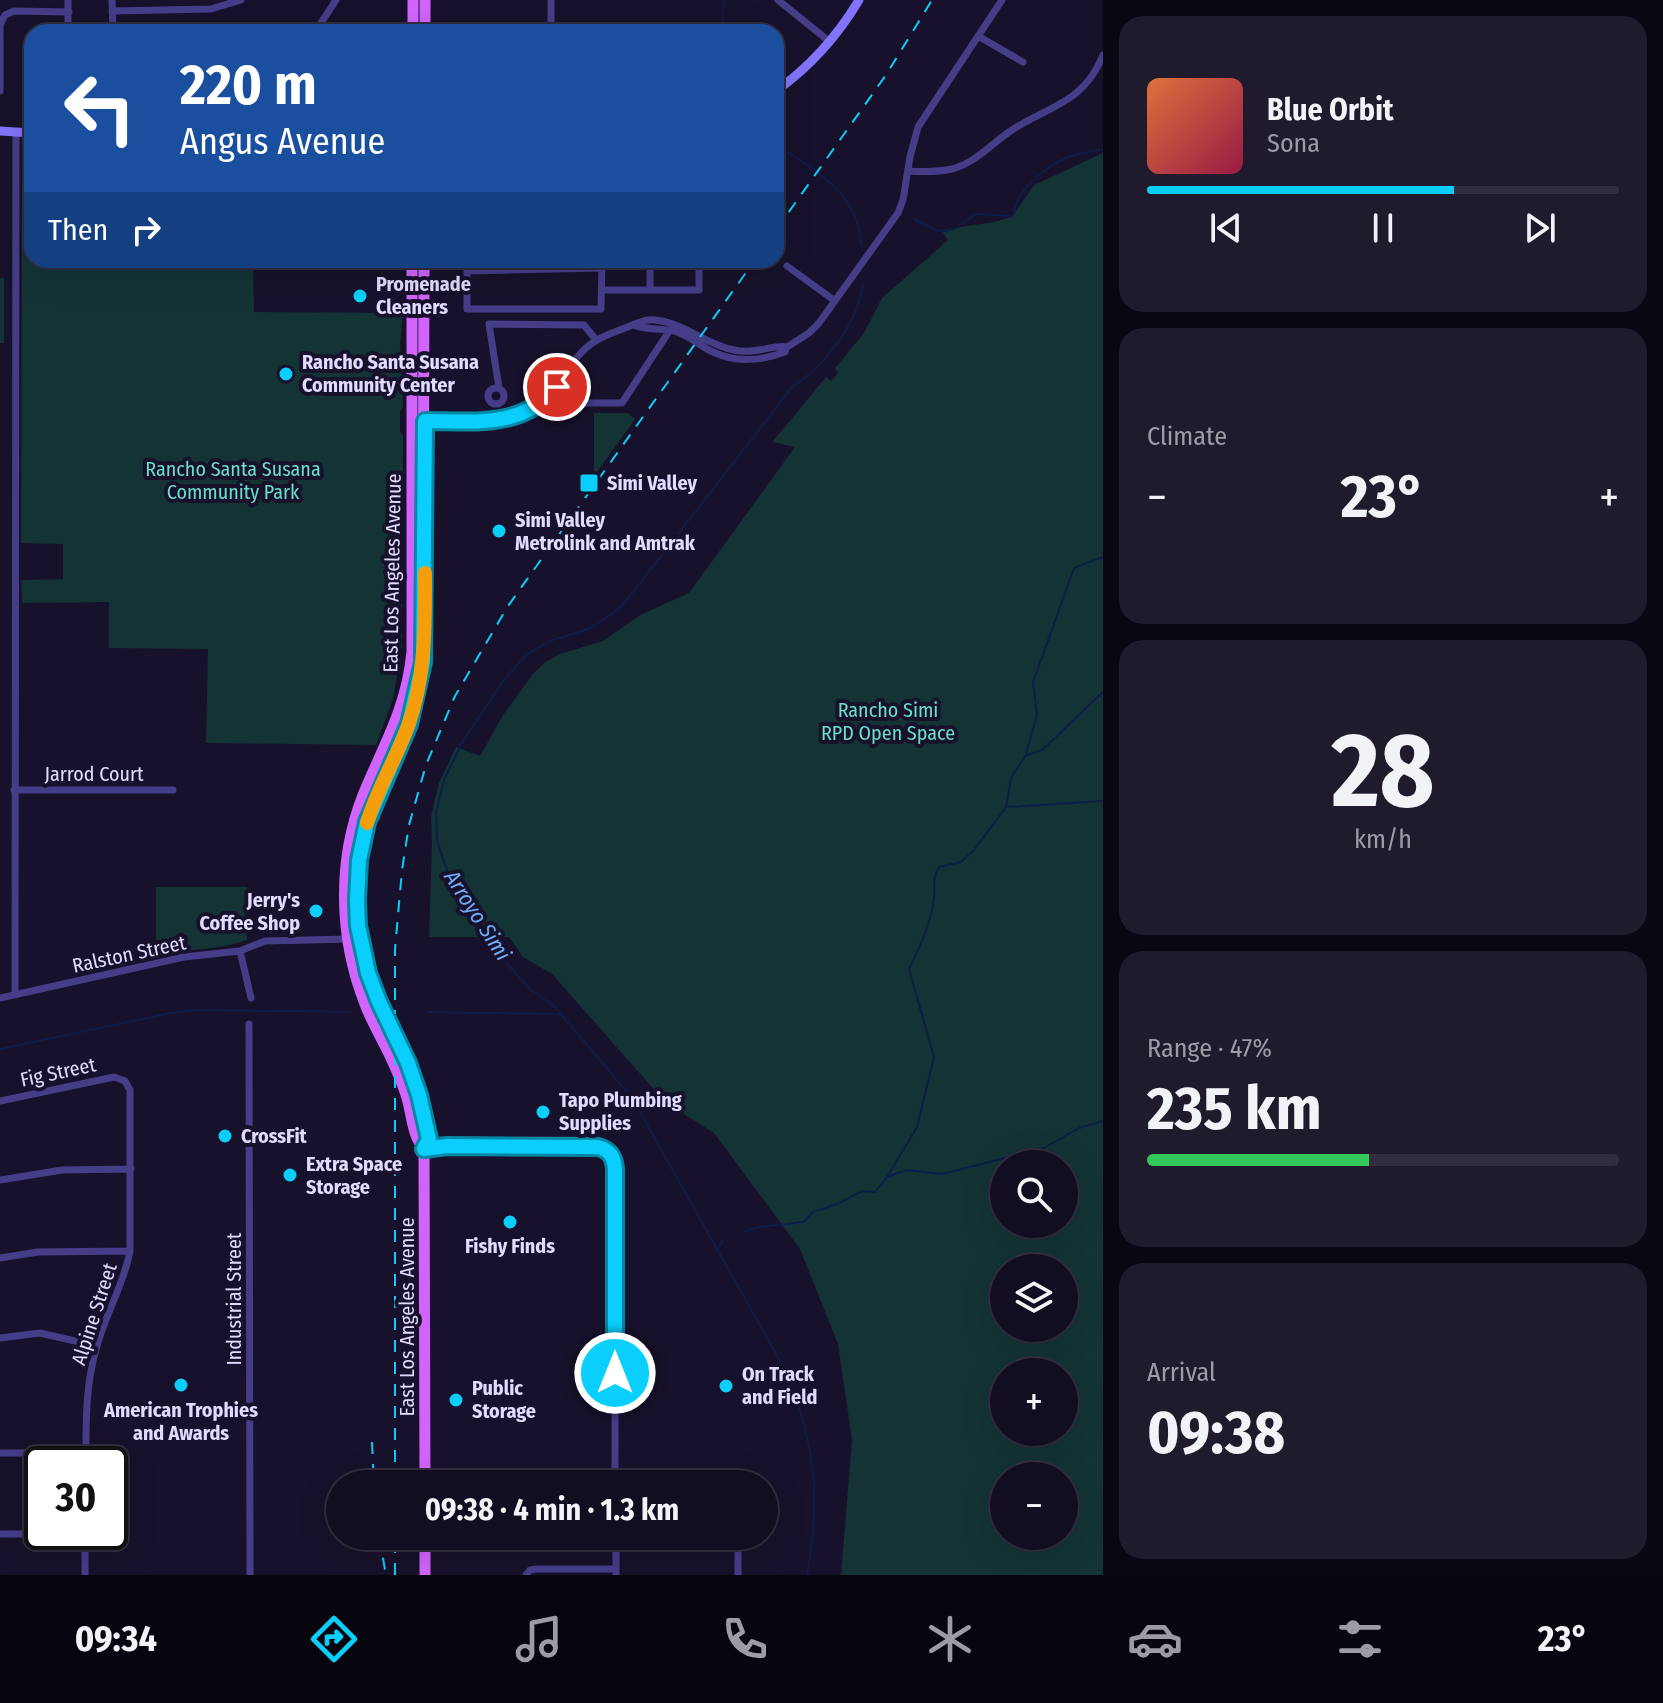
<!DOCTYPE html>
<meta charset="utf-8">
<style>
:root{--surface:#120d20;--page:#1f1b2d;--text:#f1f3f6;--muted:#9c9ca5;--line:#312d3e;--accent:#0acffc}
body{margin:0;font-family:"Fira Sans Condensed",sans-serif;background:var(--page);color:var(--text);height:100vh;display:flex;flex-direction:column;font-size:30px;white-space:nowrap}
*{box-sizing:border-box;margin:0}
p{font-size:26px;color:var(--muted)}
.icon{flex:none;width:44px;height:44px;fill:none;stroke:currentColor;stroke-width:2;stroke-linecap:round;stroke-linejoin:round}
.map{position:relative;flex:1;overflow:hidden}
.details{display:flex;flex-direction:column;gap:16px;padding:16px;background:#0a0712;width:560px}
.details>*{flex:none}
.guide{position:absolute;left:24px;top:24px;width:760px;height:244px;border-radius:24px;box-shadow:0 8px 32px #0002,0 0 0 2px var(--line);background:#1a4fa0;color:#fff;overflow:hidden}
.fabs{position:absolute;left:990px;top:1150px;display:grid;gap:16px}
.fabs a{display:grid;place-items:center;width:88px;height:88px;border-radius:50%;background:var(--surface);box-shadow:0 8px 32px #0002,0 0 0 2px var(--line);font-size:40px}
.speed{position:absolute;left:24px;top:1446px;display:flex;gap:16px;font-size:40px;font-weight:700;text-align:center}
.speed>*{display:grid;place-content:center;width:104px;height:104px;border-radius:50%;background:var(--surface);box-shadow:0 8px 32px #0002,0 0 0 2px var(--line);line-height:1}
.speed .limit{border:4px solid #111;border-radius:12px;background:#fff;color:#111}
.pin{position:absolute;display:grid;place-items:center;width:68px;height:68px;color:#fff;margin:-34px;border:4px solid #fff;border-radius:50%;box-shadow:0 2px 8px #0007}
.me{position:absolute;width:88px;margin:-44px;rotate:0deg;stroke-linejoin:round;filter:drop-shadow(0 0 6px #0008)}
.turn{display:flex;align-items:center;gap:28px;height:168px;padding:0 24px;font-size:36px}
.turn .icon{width:104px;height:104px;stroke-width:2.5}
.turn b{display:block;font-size:56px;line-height:68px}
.then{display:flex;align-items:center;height:76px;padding:0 24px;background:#0003;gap:16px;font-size:30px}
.big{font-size:60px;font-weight:700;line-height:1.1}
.details .card{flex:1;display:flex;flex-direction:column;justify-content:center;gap:12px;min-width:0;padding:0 28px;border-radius:24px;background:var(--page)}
.details .dial{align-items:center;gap:0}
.dial b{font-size:104px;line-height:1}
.song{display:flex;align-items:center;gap:24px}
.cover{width:96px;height:96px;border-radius:12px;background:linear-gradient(135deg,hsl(20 70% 55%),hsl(340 70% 35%))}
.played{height:8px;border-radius:4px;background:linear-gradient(90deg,var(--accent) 65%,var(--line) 65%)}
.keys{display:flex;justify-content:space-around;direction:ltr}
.heat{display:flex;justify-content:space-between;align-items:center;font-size:44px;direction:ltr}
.charge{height:12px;border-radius:6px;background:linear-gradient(90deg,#34c759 47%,var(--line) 0)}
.trip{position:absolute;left:326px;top:1470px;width:452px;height:80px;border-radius:40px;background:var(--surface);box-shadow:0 8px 32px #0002,0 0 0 2px var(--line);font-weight:700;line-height:80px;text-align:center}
.dock{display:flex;height:128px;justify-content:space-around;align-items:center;background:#07050d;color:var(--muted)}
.dock .icon{width:56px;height:56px}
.dock .selected{color:var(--accent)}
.dock b{font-size:36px;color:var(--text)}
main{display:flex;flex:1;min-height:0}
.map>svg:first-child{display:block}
.green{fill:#143335;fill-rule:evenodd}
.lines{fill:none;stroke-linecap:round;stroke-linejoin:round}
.stream{stroke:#0c1d49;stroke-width:2}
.street{stroke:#463d89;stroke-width:7}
.secondary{stroke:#8374fd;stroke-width:9}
.primary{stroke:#d164fd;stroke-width:11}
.rail{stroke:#0acffc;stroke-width:2;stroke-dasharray:12 10;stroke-linecap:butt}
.route-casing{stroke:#0687a4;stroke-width:20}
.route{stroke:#0acffc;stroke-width:14}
.slow{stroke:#f59e0b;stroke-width:14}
.poi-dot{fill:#0acffc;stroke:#18112b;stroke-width:3}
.labels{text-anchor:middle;stroke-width:8;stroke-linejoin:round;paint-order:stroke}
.poi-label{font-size:20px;font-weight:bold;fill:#e2dbff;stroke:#18112b;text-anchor:start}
.park-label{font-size:20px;fill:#66dfcb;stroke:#18112b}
.street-label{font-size:20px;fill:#e2dbff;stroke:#18112b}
.water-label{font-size:22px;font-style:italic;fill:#6badfd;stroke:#18112b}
</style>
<main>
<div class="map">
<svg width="1103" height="1575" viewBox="0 0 1103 1575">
<rect width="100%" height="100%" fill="#18112b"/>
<path class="green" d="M26 147H32V260H253L254 312 403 313 400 344 403 407 400 411V432L403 436 402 648 393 699 376 745 206 743 208 649 109 648V602L22 603 21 580 63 579V544L21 543 22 152Z
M1103 153V1575H841L852 1440 838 1344 800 1249 714 1133 666 1103 552 974 523 957 509 937H429L432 843 431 817 439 783 456 747 480 756 503 715 533 674 545 662 560 654 603 641 640 615 689 593 795 447 773 442 774 440 826 377 831 381 838 373 835 368 864 333 882 298 948 240 941 230 994 222 1012 217 1034 185ZM1004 1164H1064V1224H1004ZM1004 1268H1064V1328H1004ZM1004 1372H1064V1432H1004ZM1004 1476H1064V1536H1004Z
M0 278H4V343H0Z
M594 413H627L635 419 597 472 594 471Z
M156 887H247V940C219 950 189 949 159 954L156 939Z"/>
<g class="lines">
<path class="stream" d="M722 32 724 0
M776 145C815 170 859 193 861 245
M1014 214C1016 187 1053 161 1077 154 1086 152 1095 152 1103 149
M914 219 935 230 944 231 954 229 976 214 1010 216
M1026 754 1037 715 1033 682 1074 568 1103 557
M1007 807 1103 801
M428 1012 559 1014
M0 1049 171 1013 195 1010 349 1012
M887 1177 906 1170 942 1174 1044 1148 1079 1128 1103 1121
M743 1232 759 1227 803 1222 813 1212 837 1204 862 1191 875 1192 887 1177 917 1127 934 1057 909 969C919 948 932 922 934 897 935 885 932 879 939 867L961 862 974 850 1006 807 1011 778 1025 756 1042 750 1103 692
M718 1249 723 1240
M807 1575C821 1499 815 1447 788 1375L632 1098 554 1006 530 989 498 954 447 870 437 841 436 813 444 780 464 739 503 681 527 654 550 641 588 629 615 612 630 596 792 387C825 366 858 323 863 284"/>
<path class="street" d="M112 0 113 32
M551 0V32
M778 0 830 42
M112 11 211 9 241 0
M68 32V0
M315 32 336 0
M978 36 1023 62
M0 91V25L5 15 14 11 69 12
M908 171C923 172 938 172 952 169 975 163 990 145 1009 132 1047 106 1084 104 1103 55
M467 260V309H601L602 260
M787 266 835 301
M467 271 602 268
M602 290H699V260
M650 290V260
M634 325C646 331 663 327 677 332 689 336 699 345 711 351 734 363 761 361 785 352L787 347 809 333 819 323 898 213 903 200 910 157 918 127 1002 0
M488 396a8 8 0 1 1 16 0a8 8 0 1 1-16 0Z
M499 388 489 324 584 325 596 340
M549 397 556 403H622L670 330
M413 421C449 421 493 429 527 412 553 399 561 375 580 354 595 337 612 334 632 325 640 322 645 319 655 320 685 323 706 345 734 350 754 355 775 344 787 347
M14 790H173
M240 951 251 998
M15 995 16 133
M0 998 184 957 240 951 265 941 350 939
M249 1024 250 1575
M0 1101 114 1077 125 1081 130 1090V1251C124 1284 106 1313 97 1346 85 1385 86 1424 86 1464
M424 1149 447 1146 598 1147C610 1150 614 1157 615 1169V1484
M0 1180 62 1170 131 1169
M0 1258 38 1252 130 1251
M0 1338 40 1333 97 1346
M0 1453H86
M0 1534H85
M616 1536V1575
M738 1536V1575
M85 1575V1532
M526 1575 530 1570 537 1569H616"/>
<path class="secondary" d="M776 91C811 66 837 37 859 0
M0 131 32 133"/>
<path class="primary" d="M413 0V32
M425 0V32
M412 260V652C406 710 384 744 363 795 337 861 339 938 365 1004 372 1023 383 1040 391 1058 397 1071 403 1084 407 1098 412 1115 412 1135 424 1149
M424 260 423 662C418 690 412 717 401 744 391 766 379 787 371 811 355 857 353 907 363 955 373 1002 442 1109 424 1149L425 1484
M425 1575V1536"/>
<path class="rail" d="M776 230 886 75 932 0
M372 1442 374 1484
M395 1484V949L402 870 409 825 426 765 455 696 508 606 755 260
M379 1536 386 1575
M395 1575V1536"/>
</g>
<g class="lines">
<g class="route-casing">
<path id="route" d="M557 387C522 429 474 421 425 421L423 662 409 724 367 822 359 860 357 900 358 926 368 973 379 1002 408 1063 419 1095 429 1139 424 1149 447 1146 598 1147C610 1150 614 1157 615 1169V1373"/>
</g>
<use href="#route" class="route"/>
<path class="slow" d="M367 823C377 789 396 759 408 726 426 676 425 625 425 573"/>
</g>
<g class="poi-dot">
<circle cx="360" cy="296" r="8"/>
<circle cx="286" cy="374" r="8"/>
<rect x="579" y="473" width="20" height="20" rx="4"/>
<circle cx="499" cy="531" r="8"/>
<circle cx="316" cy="911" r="8"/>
<circle cx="543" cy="1112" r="8"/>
<circle cx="225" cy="1136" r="8"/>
<circle cx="290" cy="1175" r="8"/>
<circle cx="510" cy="1222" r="8"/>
<circle cx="181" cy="1385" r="8"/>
<circle cx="726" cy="1386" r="8"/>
<circle cx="456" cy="1400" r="8"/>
</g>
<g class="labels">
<g class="poi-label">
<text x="376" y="291">Promenade<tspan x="376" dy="23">Cleaners</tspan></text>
<text x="302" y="369">Rancho Santa Susana<tspan x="302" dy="23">Community Center</tspan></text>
<text x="607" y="490">Simi Valley</text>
<text x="515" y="527">Simi Valley<tspan x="515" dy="23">Metrolink and Amtrak</tspan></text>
<text x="300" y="907" text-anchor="end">Jerry's<tspan x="300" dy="23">Coffee Shop</tspan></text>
<text x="559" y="1107">Tapo Plumbing<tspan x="559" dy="23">Supplies</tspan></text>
<text x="241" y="1143">CrossFit</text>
<text x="306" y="1171">Extra Space<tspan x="306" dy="23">Storage</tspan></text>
<text x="510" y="1253" text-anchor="middle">Fishy Finds</text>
<text x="742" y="1381">On Track<tspan x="742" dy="23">and Field</tspan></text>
<text x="472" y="1395">Public<tspan x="472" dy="23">Storage</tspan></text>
<text x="181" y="1417" text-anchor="middle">American Trophies<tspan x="181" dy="23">and Awards</tspan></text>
</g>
<g class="park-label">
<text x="233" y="476">Rancho Santa Susana<tspan x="233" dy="23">Community Park</tspan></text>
<text x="888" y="717">Rancho Simi<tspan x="888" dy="23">RPD Open Space</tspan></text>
</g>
<g class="street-label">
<text transform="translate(392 573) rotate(-89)" y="7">East Los Angeles Avenue</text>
<text x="94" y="781">Jarrod Court</text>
<text transform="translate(129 954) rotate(-12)" y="7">Ralston Street</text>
<text transform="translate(58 1072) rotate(-12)" y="7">Fig Street</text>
<text transform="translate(234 1299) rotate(-90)" y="7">Industrial Street</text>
<text transform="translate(94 1314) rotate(-72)" y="7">Alpine Street</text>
<text transform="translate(407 1317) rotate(-90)" y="7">East Los Angeles Avenue</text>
</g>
<g class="water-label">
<text transform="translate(478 915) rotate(57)" y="8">Arroyo Simi</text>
</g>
</g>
</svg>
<div class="fabs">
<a><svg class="icon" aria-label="search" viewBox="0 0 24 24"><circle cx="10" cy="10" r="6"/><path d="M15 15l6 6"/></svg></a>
<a><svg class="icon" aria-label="layers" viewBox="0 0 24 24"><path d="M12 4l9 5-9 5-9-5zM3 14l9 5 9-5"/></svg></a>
<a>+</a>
<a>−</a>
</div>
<div class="speed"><div class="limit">30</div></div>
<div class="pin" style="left:557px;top:387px;background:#d93025"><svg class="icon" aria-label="arrive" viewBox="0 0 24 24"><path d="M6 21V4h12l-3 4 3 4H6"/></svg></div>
<svg class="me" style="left:615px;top:1373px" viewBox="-20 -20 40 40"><circle r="17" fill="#0acffc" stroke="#fff" stroke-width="3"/><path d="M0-11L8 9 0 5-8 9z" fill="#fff"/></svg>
<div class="trip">09:38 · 4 min · 1.3 km</div>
<div class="guide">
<div class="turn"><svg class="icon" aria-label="left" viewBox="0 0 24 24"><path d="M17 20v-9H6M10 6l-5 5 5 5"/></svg><div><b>220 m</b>Angus Avenue</div></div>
<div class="then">Then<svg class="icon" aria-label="right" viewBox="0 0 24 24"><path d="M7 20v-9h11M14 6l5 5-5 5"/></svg></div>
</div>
</div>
<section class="details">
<div class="card">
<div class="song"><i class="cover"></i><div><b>Blue Orbit</b><p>Sona</p></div></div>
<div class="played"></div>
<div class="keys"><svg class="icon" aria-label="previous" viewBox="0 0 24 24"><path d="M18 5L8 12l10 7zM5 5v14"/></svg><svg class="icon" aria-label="pause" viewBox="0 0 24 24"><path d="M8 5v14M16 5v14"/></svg><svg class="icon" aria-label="next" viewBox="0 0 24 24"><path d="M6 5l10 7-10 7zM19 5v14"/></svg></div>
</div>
<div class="card"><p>Climate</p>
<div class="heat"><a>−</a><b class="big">23°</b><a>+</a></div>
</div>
<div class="card dial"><b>28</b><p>km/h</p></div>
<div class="card"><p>Range · 47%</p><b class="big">235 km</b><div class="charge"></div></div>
<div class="card"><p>Arrival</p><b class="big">09:38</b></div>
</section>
</main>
<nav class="dock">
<b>09:34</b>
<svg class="icon selected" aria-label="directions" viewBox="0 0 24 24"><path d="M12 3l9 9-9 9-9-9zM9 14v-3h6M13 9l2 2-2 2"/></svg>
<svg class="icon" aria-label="music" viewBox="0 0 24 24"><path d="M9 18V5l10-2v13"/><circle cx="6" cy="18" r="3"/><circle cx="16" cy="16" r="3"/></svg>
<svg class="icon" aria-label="phone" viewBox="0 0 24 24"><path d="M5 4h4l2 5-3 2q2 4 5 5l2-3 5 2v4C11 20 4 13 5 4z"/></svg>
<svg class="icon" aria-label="climate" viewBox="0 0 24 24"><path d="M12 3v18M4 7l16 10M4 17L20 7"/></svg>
<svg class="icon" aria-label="car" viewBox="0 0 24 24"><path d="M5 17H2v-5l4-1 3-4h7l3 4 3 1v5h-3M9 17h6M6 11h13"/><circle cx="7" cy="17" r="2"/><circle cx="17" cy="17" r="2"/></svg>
<svg class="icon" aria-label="filters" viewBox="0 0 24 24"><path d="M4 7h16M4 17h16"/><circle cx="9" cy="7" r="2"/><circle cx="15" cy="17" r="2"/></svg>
<b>23°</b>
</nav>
